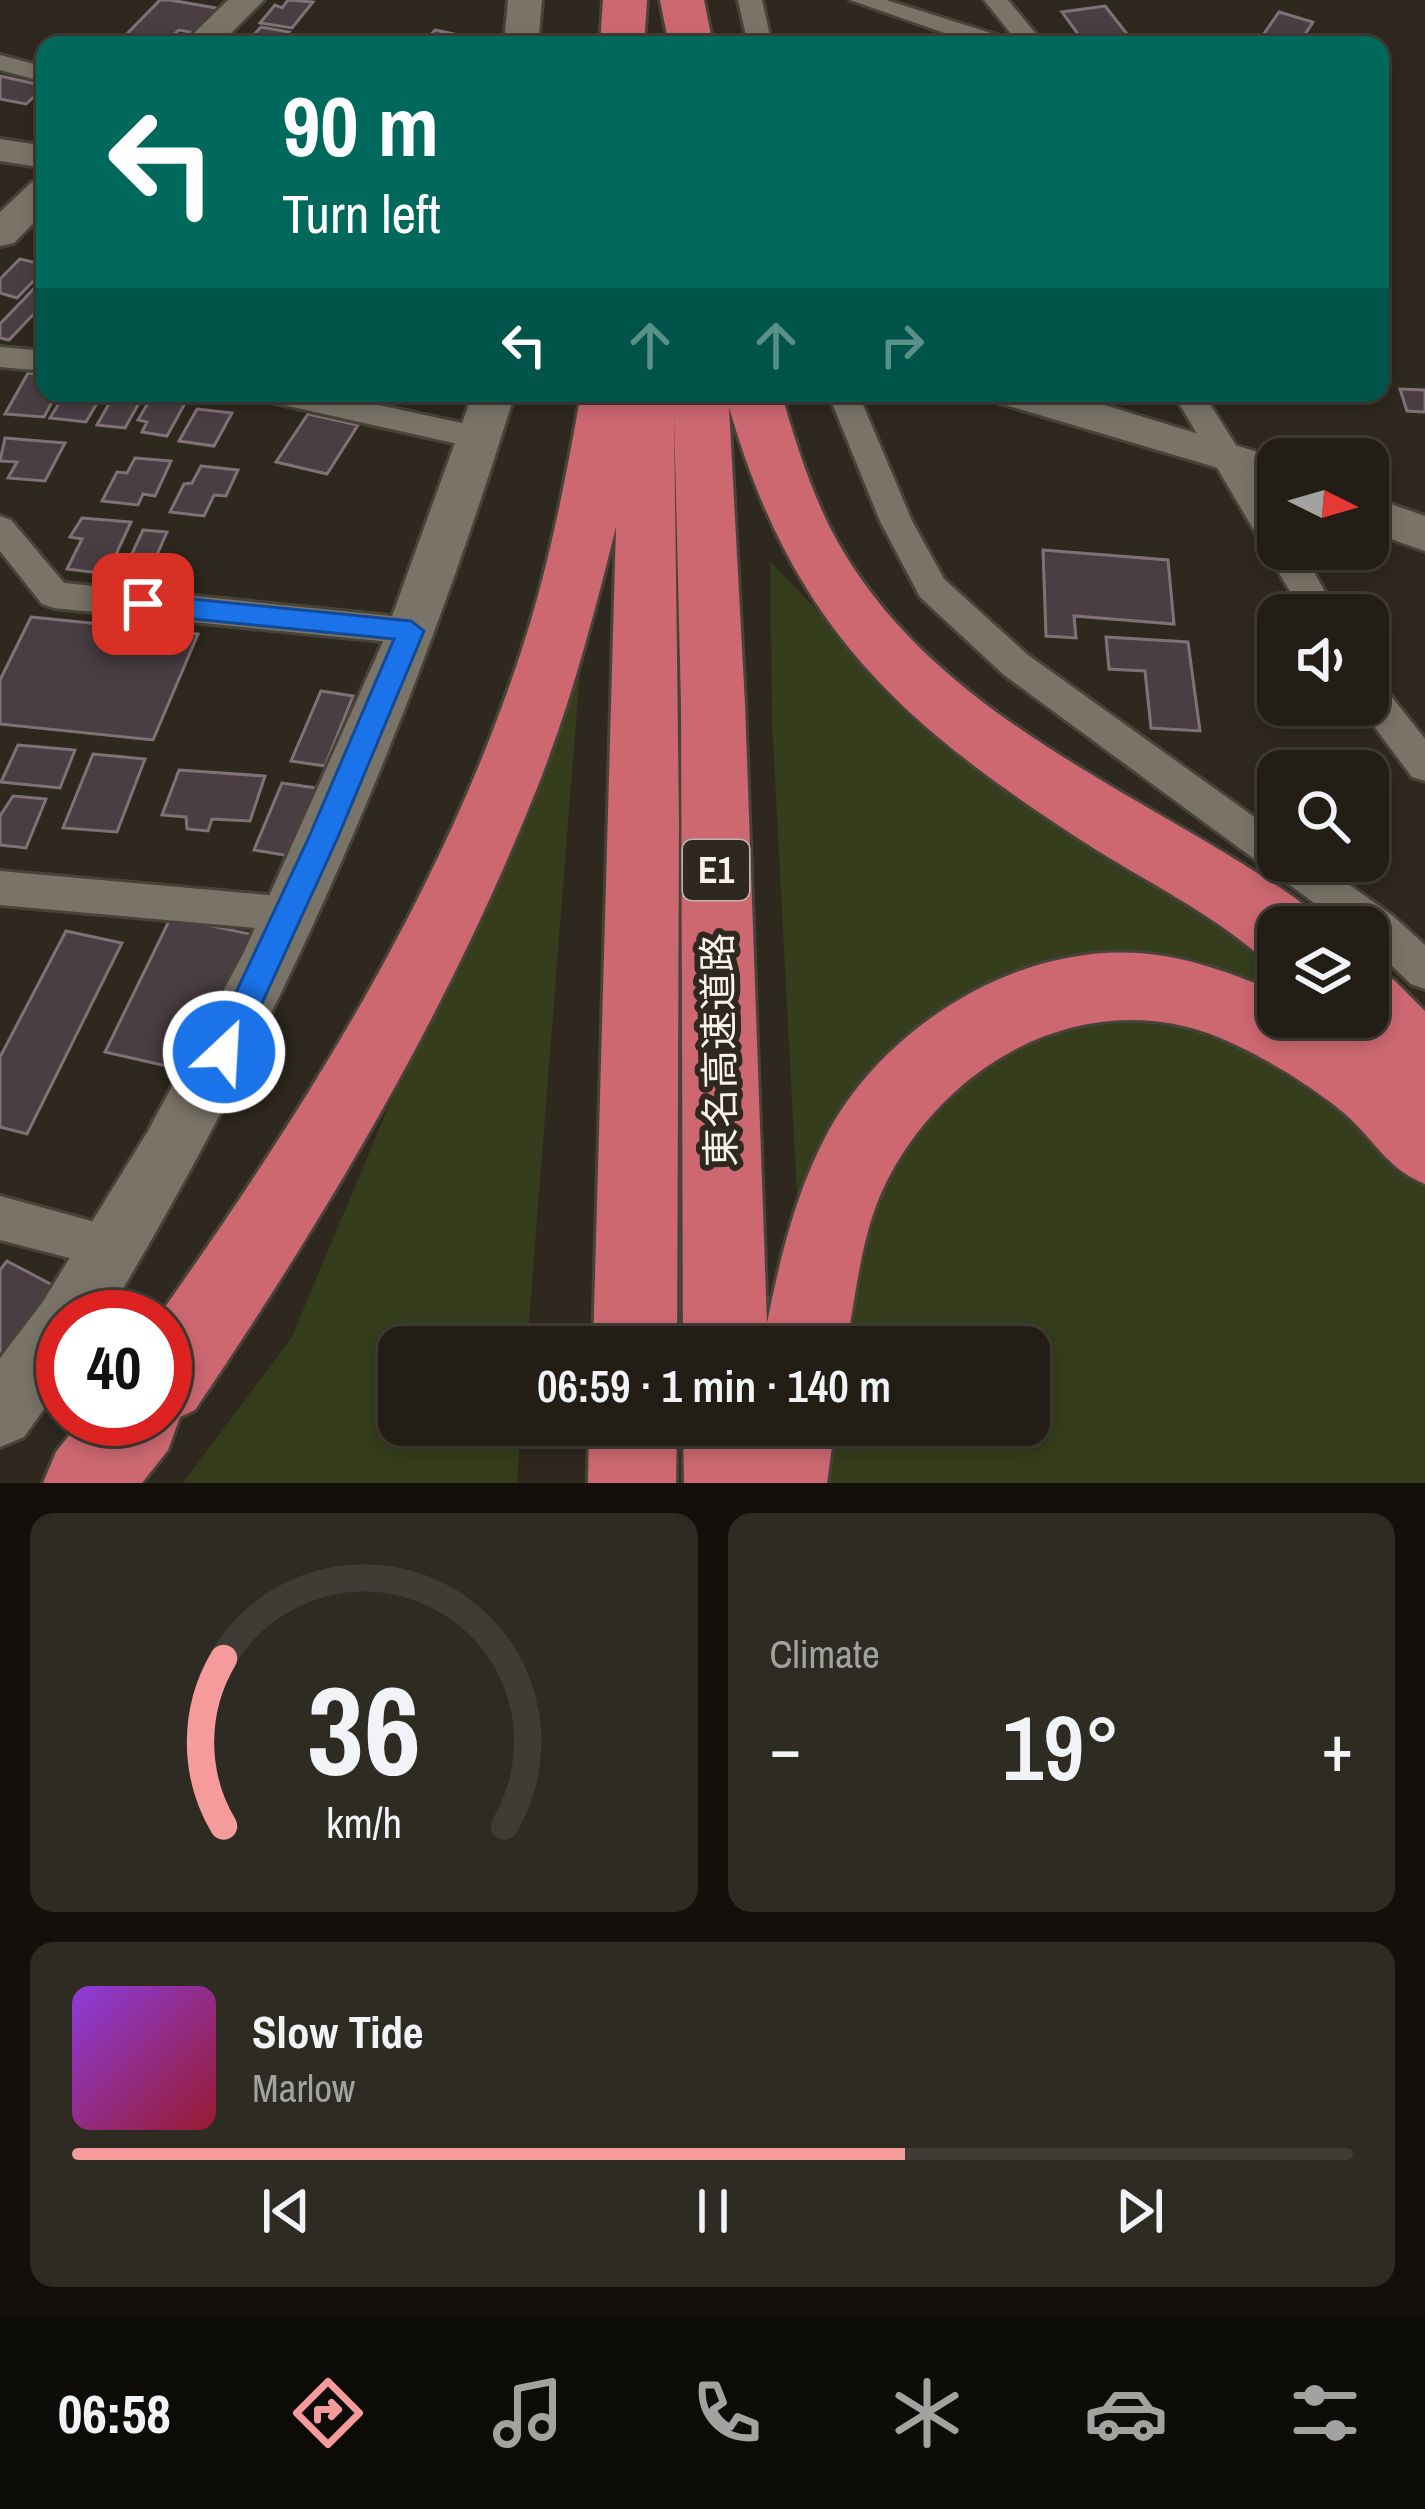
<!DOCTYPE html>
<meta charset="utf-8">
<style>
:root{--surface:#221e16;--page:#2e2b23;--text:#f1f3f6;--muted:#a2a2a1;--line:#3f3c35;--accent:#f59b9b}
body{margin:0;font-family:"Archivo Narrow","Noto Sans JP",sans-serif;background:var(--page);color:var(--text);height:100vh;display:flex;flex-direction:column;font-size:45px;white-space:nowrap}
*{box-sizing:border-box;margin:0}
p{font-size:39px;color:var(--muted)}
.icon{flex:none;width:66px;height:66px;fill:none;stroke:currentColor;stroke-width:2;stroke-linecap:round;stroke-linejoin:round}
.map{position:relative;height:1483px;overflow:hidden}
.sheet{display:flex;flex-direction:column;gap:30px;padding:30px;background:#13100c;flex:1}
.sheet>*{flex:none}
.banner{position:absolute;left:36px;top:36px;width:1353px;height:366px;border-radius:24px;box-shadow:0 6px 18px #0003,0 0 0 3px var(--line);background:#00695c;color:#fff;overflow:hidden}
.needle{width:78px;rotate:95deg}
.buttons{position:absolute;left:1257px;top:438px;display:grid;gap:24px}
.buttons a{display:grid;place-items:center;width:132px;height:132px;border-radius:24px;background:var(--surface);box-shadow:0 6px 18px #0003,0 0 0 3px var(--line);font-size:60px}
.speed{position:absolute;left:36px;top:1290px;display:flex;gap:24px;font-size:60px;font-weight:700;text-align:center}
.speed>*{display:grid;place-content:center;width:156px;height:156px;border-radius:50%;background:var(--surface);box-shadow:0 6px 18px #0003,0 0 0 3px var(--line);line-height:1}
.speed .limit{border:18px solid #d22;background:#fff;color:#111}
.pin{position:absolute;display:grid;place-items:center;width:102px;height:102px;color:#fff;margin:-51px;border-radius:24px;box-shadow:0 6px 18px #0006}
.me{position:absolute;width:132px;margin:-66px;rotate:25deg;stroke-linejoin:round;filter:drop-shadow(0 0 9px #0008)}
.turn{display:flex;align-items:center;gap:42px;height:252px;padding:0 48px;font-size:54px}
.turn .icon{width:156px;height:156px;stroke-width:2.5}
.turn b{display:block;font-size:84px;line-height:102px}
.lanes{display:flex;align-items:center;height:114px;padding:0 48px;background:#0003;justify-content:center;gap:60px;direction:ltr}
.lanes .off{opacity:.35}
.big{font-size:90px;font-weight:600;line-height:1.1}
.sheet .card{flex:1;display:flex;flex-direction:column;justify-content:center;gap:18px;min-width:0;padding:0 42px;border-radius:24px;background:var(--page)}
.sheet .dial{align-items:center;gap:0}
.dial svg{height:312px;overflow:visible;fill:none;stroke:var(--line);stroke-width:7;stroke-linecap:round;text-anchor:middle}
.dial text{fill:var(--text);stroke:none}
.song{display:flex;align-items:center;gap:36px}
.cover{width:144px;height:144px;border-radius:18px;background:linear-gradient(135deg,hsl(270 70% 55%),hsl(350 70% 35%))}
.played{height:12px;border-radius:6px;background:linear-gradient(90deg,var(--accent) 65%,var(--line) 65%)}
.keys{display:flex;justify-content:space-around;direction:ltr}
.heat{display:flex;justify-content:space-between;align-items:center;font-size:66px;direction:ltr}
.sheet .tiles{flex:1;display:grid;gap:30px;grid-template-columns:1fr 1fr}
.card:last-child{grid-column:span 2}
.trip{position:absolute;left:378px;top:1326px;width:672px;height:120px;border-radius:24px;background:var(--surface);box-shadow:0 6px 18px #0003,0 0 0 3px var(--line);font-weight:600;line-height:120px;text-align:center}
.tab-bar{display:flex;height:192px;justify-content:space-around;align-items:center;background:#0e0c09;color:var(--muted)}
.tab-bar .icon{width:84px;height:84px}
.tab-bar .active{color:var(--accent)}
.tab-bar b{font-size:54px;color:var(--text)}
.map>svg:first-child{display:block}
.green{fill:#353d1c}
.building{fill:#4a3e43;stroke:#807177;stroke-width:3}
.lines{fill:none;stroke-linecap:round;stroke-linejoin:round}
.street-casing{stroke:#484339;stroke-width:6}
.secondary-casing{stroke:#484339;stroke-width:6}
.highway-casing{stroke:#484339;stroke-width:6}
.street{fill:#7a7468;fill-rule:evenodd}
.secondary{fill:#7a7468;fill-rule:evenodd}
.highway{fill:#cd6871;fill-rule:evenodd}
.route{fill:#1a73e8;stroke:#114b97;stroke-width:3}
.labels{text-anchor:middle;stroke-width:12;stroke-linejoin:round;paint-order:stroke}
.shield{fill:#2e281e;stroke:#bbb6ae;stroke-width:3}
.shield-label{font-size:36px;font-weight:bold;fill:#f7f3ec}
.street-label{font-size:39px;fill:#f7f3ec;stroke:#2e281e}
</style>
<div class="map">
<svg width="1425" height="1483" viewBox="0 0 1425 1483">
<rect width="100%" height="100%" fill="#2e281e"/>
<path class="green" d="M770 561 926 725 1218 918 1278 973V1017H1327L1425 1106V1483H812L809 1425H1029V1347H805L772 721Z
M582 645 527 1347H399V1425H521L517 1483H183L291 1339Z"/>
<path class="building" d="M160 0H170L222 9 195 33 179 30 161 45H116Z
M288 0 313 2 292 28 260 23 275 5 282 8Z
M1105 6 1127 34 1083 41 1062 12Z
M1279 12 1313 22 1298 45H1256Z
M261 27 289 32 278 45 248 41Z
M435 30 468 37 461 45H415L424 43Z
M0 76 45 86V87L26 104 0 99Z
M20 259 45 265V269L17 298 0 293V279Z
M45 277V302L9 340 0 338V324Z
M28 373 45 374V393H57L44 417 5 414Z
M1400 389 1425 390V412L1407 411Z
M73 393H103L86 422 50 418 64 395Z
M154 393 189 396 167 436 142 432 147 422 138 420Z
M111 400 139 403 125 428 97 425Z
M197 409 232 413 214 446 179 441Z
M308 414 358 425 327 474 276 462Z
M5 438 65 443 45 481 8 478 17 462 0 461Z
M135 458 171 461 155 496 143 494 138 505 102 501 117 472 127 473Z
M201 466 238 470 226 496 214 495 204 516 170 512 184 484 192 483Z
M82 518 131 522 107 574 67 569 82 539 70 537Z
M143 530 167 532 148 575 123 573Z
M1043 550 1168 560 1174 624 1074 616 1076 638 1046 636Z
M31 617 198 634 153 740 0 724V680Z
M1106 637 1188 642 1200 731 1151 728 1145 671 1109 669Z
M321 691 353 696 325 766 291 761Z
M18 745 75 750 60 788 1 782Z
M93 754 145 759 117 832 63 828Z
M179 770 265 776 250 821 212 819 208 831 187 829 186 817 162 815Z
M282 783 323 789 296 857 254 850Z
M13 796 46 799 26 848 0 845V816Z
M171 917 258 936 197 1073 105 1052Z
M66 931 122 943 27 1134 0 1127V1057Z
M7 1261 58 1288 0 1370V1270Z"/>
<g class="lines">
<g class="street-casing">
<path id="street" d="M738 0H762L772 45H748Z
M850 0H886L1013 40 1016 45H979Z
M984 0H1008L1045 45H1020Z
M0 55 45 67V82L0 70Z
M0 347 45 351V371L0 367Z
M260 393H323L480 427 491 430 495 438 491 446 480 449 275 403Z
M828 393H858L912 521 944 579 1028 655 1278 834V861H1316L1393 916 1425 945V989L1411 984 1368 943V927H1347L1004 675 920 597 880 521Z
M1173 393H1203L1278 512V549H1301L1338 615H1304Z
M0 516 11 520 64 583 411 618 423 622 428 631 423 640 411 644 54 608 42 604 0 551Z
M1368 678 1380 682 1425 739V781L1412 777 1358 705H1368Z
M0 871 289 897 303 902 308 914 303 926 289 931 0 905Z
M0 1196 128 1231 134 1247 128 1263 112 1269 0 1240Z"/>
</g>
<g class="secondary-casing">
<path id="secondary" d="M228 0H264L219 45H182Z
M508 0H542L538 45H504Z
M0 139 45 146V168L0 161Z
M45 179V211L14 243 0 246V212L32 182Z
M473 393H515C415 717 281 1027 106 1317H63V1382L24 1437 0 1447V1358L42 1303 148 1131 244 952 382 644Z
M993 393H1065L1280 459 1278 492 1215 467 999 403Z
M1368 496 1425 516V551L1368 531Z"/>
</g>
<g class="highway-casing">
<path id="highway" d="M603 0H647L644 45H600Z
M660 0H704L713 45H669Z
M581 393H781C796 443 811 493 836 539 933 714 1131 787 1288 893L1303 904 1314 927H1278V959L1253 950C1205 911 1150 883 1098 851 906 728 794 633 729 407L745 704 767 1323C780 1258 796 1191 828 1132 886 1026 1015 945 1138 953 1187 956 1232 974 1278 992V1017H1326L1340 1025 1337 1017H1368V970L1394 980 1425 1011V1184C1386 1168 1375 1140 1344 1113 1313 1087 1272 1062 1236 1045 1098 977 947 1056 884 1187 861 1235 856 1295 846 1347H683L681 704 674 413 679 822 677 1347H593L616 527C594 615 571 703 537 788 449 1010 328 1213 195 1410L180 1417 168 1450 142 1483H43L56 1452 82 1419H165V1317H158C303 1112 439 898 519 658 548 572 565 483 581 393Z
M589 1425H677L676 1483H588Z
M683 1425H835L827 1483H684Z"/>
</g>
<use href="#street" class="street"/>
<use href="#secondary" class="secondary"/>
<use href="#highway" class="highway"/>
</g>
<path class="route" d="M143 594 411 621 424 631 338 837 235 1062 224 1067 213 1062 208 1052 309 837 394 639 143 614 130 604Z"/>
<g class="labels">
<rect class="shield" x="683" y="840" width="66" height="60" rx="9"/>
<g class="shield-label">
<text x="716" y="883">E1</text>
</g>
<g class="street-label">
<text transform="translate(719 1050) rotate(-91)" y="14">東名高速道路</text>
</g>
</g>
</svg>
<div class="buttons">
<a><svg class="needle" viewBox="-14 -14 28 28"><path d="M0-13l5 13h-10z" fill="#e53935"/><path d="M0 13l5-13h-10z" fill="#a2a2a1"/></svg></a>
<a><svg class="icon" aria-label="sound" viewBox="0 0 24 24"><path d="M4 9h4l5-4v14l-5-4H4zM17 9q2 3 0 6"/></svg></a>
<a><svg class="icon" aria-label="search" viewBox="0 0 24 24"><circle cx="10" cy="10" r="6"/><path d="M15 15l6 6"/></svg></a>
<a><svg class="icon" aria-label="layers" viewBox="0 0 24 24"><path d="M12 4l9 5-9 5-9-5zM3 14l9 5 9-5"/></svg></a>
</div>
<div class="speed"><div class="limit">40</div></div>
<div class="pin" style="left:143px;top:604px;background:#d93025"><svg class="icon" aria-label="arrive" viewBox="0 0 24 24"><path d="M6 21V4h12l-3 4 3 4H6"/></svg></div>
<svg class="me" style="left:224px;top:1052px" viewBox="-20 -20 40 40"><circle r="17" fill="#1a73e8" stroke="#fff" stroke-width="3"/><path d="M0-11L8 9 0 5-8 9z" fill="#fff"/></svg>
<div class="trip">06:59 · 1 min · 140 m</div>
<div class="banner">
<div class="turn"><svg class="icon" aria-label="left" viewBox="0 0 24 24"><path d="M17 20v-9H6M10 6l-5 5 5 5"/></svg><div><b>90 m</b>Turn left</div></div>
<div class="lanes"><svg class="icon" aria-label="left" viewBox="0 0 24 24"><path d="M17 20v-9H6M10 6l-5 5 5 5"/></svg><svg class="icon off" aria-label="ahead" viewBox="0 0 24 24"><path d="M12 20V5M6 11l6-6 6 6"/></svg><svg class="icon off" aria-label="ahead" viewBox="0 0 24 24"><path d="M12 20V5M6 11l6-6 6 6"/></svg><svg class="icon off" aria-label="right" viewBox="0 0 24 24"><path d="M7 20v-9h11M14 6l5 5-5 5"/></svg></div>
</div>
</div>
<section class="sheet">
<div class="tiles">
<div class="card dial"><svg viewBox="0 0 100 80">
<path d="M14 69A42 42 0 1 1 86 69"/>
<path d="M14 69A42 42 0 0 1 14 26" stroke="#f59b9b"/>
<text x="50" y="56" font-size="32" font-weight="700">36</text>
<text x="50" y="72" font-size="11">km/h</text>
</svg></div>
<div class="card"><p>Climate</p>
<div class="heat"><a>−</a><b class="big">19°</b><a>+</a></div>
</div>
<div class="card">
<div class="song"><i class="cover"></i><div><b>Slow Tide</b><p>Marlow</p></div></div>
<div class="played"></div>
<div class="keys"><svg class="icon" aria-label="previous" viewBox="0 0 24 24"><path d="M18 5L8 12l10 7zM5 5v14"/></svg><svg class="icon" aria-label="pause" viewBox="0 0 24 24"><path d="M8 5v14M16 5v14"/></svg><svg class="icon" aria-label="next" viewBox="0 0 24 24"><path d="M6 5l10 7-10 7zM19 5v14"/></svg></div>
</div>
</div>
</section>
<nav class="tab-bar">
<b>06:58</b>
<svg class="icon active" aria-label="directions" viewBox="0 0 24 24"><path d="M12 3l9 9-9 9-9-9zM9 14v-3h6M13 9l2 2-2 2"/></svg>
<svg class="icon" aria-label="music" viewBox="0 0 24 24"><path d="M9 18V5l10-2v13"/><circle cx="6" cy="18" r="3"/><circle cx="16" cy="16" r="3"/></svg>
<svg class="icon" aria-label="phone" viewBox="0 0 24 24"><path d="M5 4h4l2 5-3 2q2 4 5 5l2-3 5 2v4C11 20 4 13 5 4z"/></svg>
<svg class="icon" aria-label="climate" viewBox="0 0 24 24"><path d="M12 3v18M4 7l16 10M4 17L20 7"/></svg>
<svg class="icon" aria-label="car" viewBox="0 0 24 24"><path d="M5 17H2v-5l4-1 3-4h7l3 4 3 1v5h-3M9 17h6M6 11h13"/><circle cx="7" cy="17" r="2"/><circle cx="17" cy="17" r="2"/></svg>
<svg class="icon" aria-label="filters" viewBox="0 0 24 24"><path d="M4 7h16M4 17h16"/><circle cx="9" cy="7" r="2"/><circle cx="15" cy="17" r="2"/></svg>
</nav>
